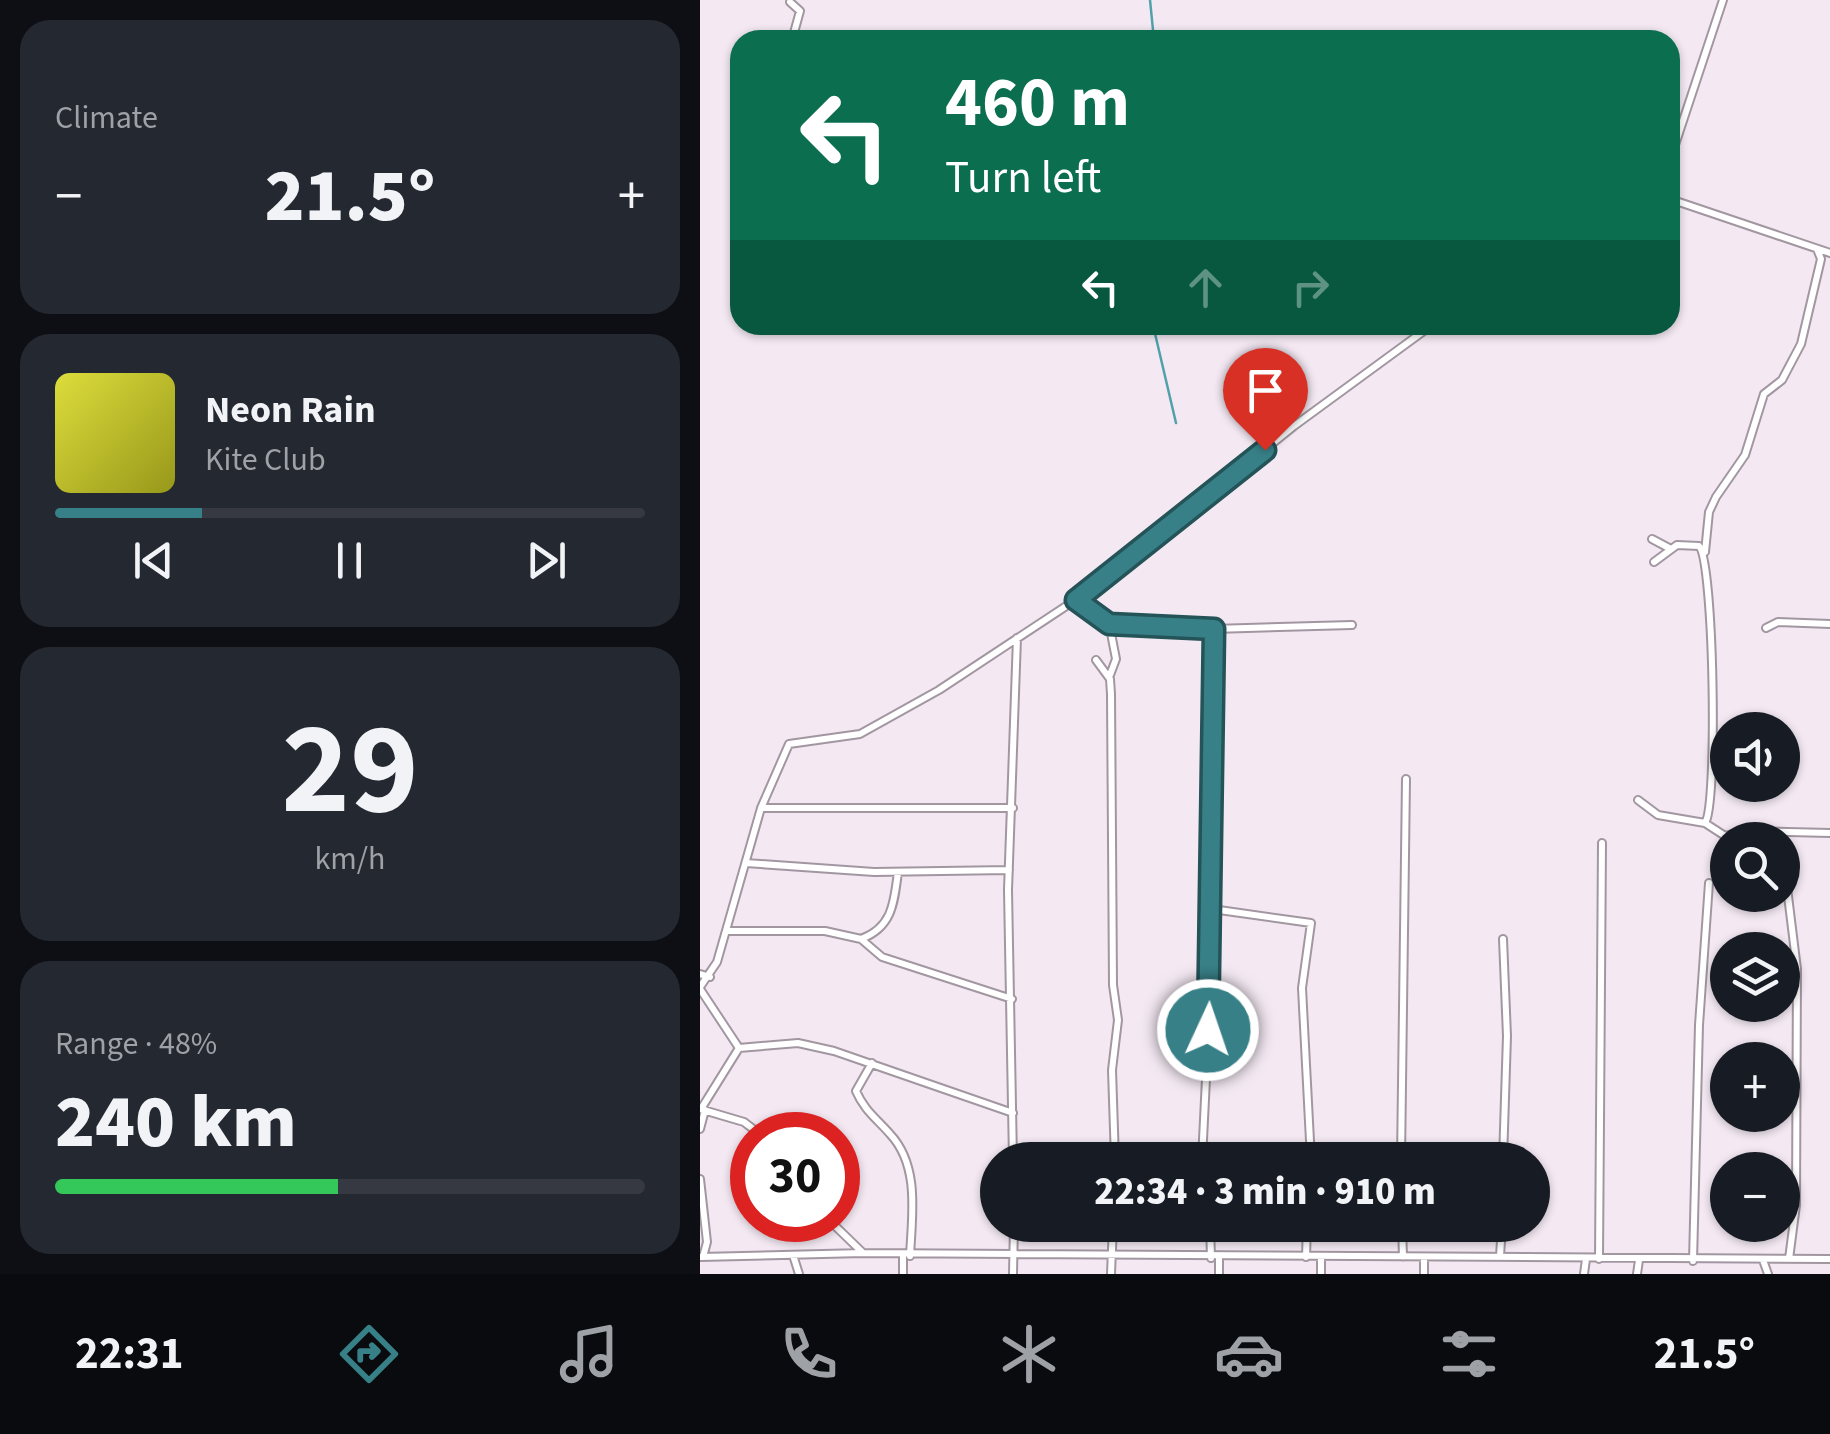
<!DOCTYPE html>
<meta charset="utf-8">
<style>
:root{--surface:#171b24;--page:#242831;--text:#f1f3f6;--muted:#9ea1a6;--line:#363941;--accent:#388087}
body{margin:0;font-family:"Source Sans 3",sans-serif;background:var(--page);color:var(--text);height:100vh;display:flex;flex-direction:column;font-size:38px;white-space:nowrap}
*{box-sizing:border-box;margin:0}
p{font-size:32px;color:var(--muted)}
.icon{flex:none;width:55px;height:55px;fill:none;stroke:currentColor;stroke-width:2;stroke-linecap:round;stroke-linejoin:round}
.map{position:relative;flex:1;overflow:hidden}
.side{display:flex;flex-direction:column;gap:20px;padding:20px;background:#0d0f14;width:700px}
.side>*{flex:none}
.guide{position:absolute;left:30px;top:30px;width:950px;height:305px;border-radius:30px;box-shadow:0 2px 8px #0004;background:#0b6e4f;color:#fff;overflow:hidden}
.controls{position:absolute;left:1010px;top:712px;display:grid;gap:20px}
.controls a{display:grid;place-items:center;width:90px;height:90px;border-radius:50%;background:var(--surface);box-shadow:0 2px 8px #0004;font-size:50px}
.speed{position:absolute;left:30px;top:1112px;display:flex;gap:20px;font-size:50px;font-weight:700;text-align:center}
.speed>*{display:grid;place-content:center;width:130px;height:130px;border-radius:50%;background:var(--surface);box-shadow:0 2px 8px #0004;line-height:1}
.speed .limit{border:15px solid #d22;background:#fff;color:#111}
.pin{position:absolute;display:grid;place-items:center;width:85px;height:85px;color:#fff;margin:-102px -42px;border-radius:50% 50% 50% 0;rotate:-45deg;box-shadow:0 0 10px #0007}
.pin .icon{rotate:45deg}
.me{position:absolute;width:110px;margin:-55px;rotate:3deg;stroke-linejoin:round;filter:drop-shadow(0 0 8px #0008)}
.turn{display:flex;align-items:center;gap:35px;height:210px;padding:0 50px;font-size:45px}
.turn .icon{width:130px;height:130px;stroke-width:2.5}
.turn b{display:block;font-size:70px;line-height:85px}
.lanes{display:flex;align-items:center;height:95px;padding:0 50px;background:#0003;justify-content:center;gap:50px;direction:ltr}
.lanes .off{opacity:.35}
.big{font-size:75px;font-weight:800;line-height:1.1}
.side .widget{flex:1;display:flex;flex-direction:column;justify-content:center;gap:15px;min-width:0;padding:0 35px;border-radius:30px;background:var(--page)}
.side .dial{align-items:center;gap:0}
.dial b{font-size:130px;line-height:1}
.song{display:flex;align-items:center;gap:30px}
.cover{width:120px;height:120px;border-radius:15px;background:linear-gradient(135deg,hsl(60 70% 55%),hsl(60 70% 35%))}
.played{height:10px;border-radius:5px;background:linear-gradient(90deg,var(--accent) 25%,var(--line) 25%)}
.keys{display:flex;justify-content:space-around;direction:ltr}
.heat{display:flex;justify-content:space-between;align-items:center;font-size:55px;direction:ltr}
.charge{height:15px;border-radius:8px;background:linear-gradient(90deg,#34c759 48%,var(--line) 0)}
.trip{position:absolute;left:280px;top:1142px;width:570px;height:100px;border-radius:50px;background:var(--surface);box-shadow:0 2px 8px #0004;font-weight:800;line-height:100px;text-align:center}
.dock{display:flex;height:160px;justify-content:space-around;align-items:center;background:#090b0e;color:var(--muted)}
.dock .icon{width:70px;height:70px}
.dock .on{color:var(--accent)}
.dock b{font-size:45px;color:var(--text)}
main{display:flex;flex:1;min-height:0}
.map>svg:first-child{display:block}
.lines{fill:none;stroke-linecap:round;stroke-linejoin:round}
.stream{stroke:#51a1aa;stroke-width:2.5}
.minor-casing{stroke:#a297a1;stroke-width:10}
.minor{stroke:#fff;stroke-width:6}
.route-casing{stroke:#245358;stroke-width:25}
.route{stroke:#388087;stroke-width:18}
</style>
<main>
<section class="side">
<div class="widget"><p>Climate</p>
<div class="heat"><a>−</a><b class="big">21.5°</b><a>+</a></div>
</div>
<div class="widget">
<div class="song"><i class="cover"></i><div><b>Neon Rain</b><p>Kite Club</p></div></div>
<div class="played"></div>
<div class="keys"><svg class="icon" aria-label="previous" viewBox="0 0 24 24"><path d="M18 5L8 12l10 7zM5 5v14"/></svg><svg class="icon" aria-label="pause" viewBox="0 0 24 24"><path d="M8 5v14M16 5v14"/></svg><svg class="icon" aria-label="next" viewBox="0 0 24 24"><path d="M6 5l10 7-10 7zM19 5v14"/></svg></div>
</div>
<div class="widget dial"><b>29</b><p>km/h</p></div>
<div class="widget"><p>Range · 48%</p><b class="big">240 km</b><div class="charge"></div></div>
</section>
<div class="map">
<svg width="1130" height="1274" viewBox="0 0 1130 1274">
<rect width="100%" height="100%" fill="#f4e9f3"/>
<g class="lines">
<path class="stream" d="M450 0 454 40
M453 325 476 423"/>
<g class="minor-casing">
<path id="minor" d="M90 2 100 11 92 40
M970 160 1023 0
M970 199 1130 253
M952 539 969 548
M1005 552 1009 512 1016 497 1045 455 1064 394 1082 380 1101 344 1121 259 1117 249
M954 562 977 545 999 546C1014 561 1018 806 1005 823
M376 600 409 623 513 629 652 625
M409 623 416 659 410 675
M1066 628 1078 622 1130 624
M396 660 410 679 411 694 413 985 418 1020 412 1070 415 1160
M938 800 958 815 1005 823 1025 836 1048 831 1130 833
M61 808H313
M1082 847 1097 969 1096 1205 1089 1259
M46 863 174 872 309 870
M512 909 611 923 602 988 611 1160
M28 931H125L161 939 182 957 312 999
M161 939C193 927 194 902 198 872
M0 974 10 977
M0 987 17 962 61 808 89 744 160 734 239 690 389 591 594 426 732 325
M0 989 39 1048 1 1109
M39 1048 98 1043 134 1051 313 1113
M172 1063 156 1091C164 1110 177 1119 190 1134 220 1166 212 1215 210 1256
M0 1109 44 1122 61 1135
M0 1129 5 1110
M313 1160 308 890 317 638
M502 1160 512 957 513 629
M701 1160 706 779
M803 1160 807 1036 803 939
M0 1179 7 1242 3 1257
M129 1220 162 1252
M510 1225 511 1258
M702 1225 703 1257
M93 1255 99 1274
M800 1256 802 1225
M0 1257 163 1253 1130 1259
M606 1257 607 1225
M724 1258V1274
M899 1259 902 843
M1063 1260 1068 1274
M993 1261 999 1025 1009 883
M203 1274V1256
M313 1274 314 1225
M411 1274 413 1225
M519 1274V1258
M621 1274V1258
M884 1274 886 1259
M937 1274 939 1260"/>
</g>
<use href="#minor" class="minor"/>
</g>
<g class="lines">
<g class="route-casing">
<path id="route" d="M508 1030 514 629 409 624 376 600 565 450"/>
</g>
<use href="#route" class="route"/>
</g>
</svg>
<div class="controls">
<a><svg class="icon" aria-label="sound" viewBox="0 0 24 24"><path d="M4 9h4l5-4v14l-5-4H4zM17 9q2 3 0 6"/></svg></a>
<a><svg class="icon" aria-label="search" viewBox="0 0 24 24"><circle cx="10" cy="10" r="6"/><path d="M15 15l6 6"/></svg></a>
<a><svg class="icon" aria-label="layers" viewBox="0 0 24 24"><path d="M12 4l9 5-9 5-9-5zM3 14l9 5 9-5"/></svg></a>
<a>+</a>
<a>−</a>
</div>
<div class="speed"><div class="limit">30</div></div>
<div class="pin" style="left:565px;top:450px;background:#d93025"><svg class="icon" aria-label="arrive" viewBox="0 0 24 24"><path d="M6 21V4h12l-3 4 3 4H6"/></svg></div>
<svg class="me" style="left:508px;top:1030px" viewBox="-20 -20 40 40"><circle r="17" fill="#388087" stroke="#fff" stroke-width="3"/><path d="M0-11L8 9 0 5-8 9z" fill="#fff"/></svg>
<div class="trip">22:34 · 3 min · 910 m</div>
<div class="guide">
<div class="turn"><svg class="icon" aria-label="left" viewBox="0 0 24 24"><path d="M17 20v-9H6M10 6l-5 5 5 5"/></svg><div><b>460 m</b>Turn left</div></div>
<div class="lanes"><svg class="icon" aria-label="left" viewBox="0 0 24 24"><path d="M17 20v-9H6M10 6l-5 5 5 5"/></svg><svg class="icon off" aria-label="ahead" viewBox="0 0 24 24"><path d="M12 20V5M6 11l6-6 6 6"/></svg><svg class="icon off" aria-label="right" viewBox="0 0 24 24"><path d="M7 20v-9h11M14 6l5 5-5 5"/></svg></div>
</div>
</div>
</main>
<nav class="dock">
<b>22:31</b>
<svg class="icon on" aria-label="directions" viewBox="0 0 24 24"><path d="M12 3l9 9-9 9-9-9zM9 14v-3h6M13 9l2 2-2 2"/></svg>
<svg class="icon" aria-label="music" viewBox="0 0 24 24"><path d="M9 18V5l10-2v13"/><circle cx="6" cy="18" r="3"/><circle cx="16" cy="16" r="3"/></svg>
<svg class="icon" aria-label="phone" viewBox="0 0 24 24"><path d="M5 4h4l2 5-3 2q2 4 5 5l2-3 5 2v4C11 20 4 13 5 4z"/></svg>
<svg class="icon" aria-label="climate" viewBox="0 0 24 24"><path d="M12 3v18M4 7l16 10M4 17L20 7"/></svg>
<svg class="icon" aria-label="car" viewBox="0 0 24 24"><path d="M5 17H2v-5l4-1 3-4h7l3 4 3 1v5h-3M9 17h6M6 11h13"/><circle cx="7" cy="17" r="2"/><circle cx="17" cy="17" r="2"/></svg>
<svg class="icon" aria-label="filters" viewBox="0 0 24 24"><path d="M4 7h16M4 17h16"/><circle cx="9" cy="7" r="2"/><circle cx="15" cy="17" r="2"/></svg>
<b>21.5°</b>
</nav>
